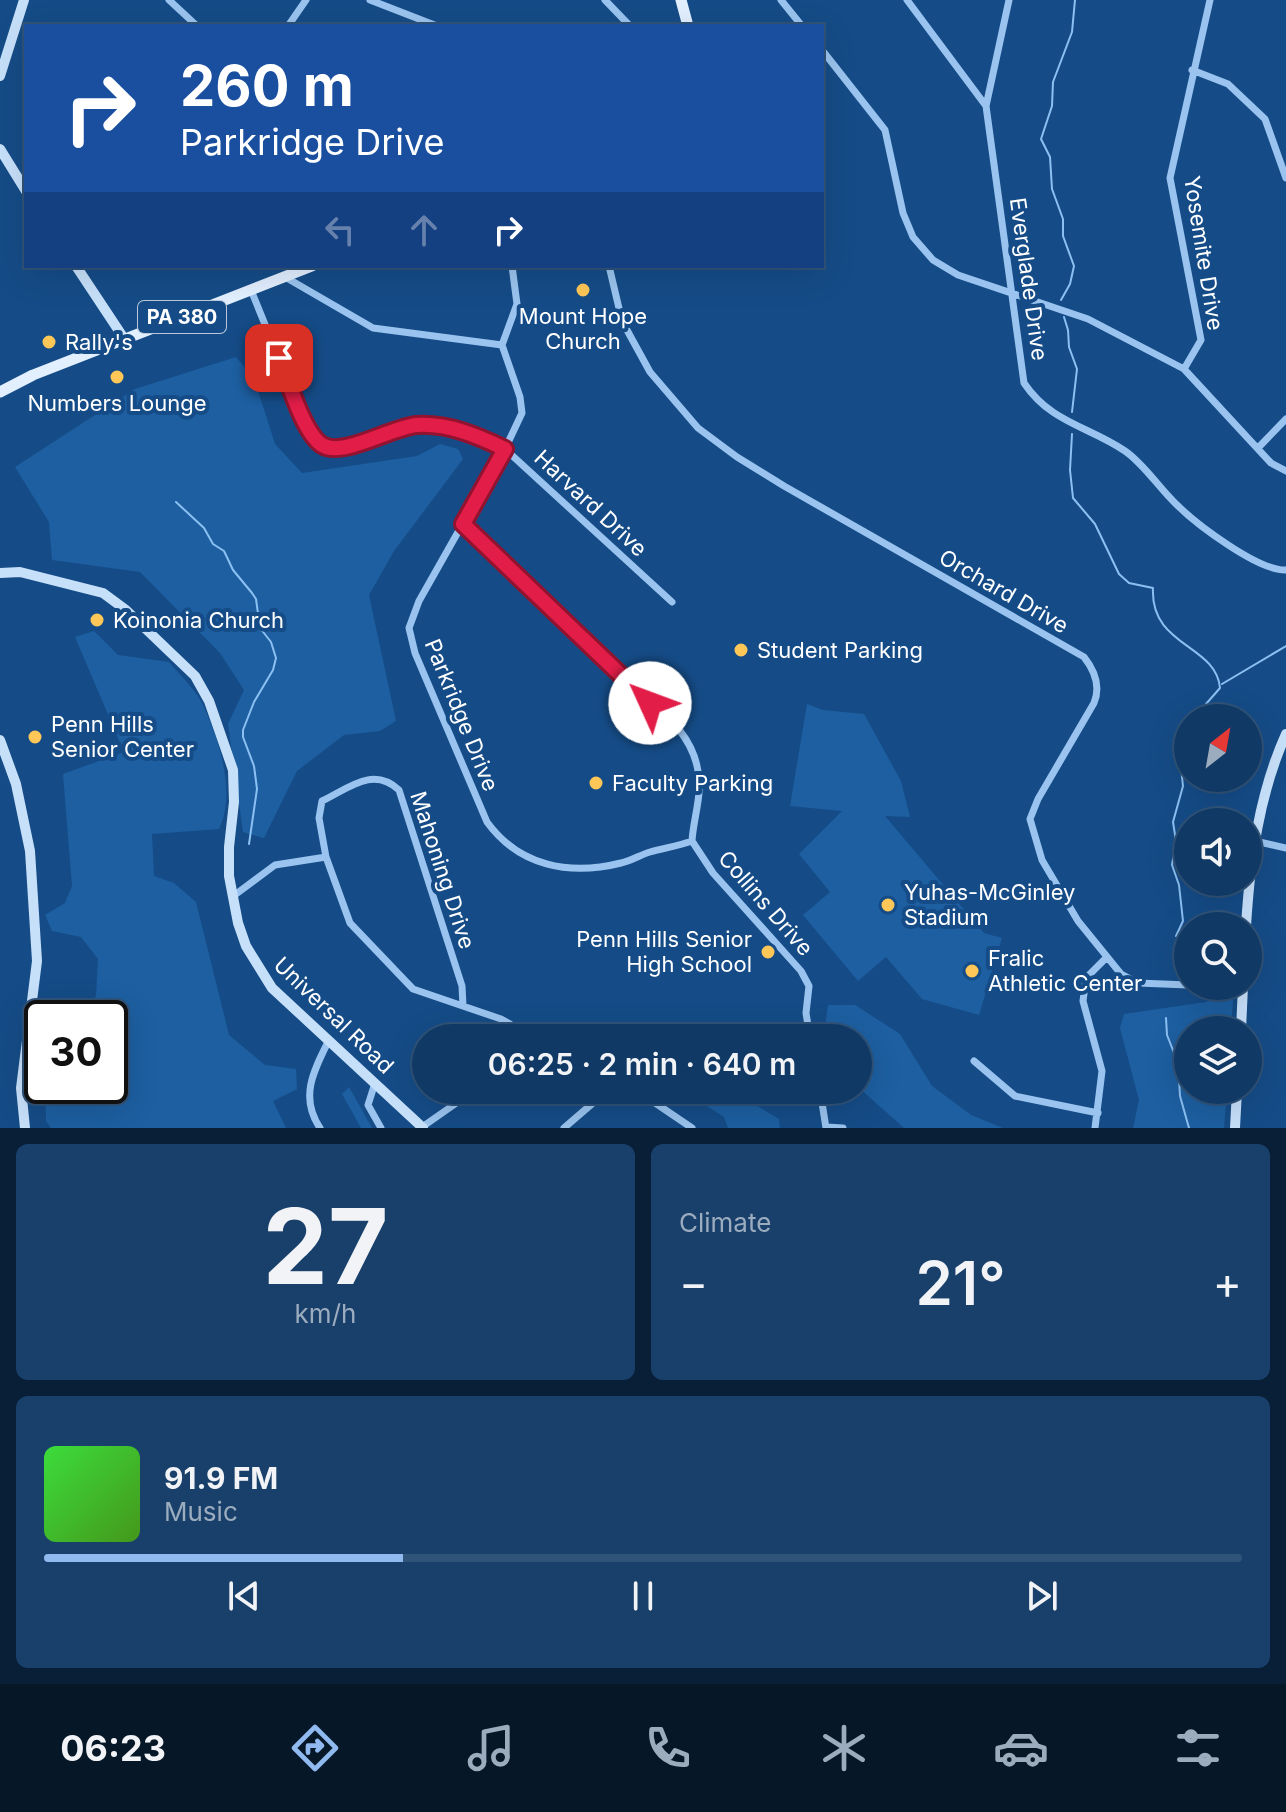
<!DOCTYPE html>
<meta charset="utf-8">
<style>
:root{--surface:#103965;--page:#19406b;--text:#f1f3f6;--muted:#9cacbf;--line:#305379;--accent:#90b9f0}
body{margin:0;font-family:Inter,sans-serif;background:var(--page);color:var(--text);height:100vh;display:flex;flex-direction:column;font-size:30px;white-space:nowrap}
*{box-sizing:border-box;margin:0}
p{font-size:26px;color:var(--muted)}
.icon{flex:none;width:44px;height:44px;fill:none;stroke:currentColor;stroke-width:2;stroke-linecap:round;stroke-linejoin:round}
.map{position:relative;height:1128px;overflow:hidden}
.details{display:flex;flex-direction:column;gap:16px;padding:16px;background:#091f38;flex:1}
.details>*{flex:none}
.hud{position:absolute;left:24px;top:24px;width:800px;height:244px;border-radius:0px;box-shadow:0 8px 32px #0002,0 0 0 2px var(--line);background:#1a4fa0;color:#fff;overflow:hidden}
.needle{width:52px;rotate:31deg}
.fabs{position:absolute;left:1174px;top:704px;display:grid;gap:16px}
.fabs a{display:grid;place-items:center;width:88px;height:88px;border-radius:50%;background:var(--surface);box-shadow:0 8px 32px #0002,0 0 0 2px var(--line);font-size:40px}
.speed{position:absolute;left:24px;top:1000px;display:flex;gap:16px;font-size:40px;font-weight:700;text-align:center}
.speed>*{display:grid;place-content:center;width:104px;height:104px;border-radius:50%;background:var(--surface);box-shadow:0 8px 32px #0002,0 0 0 2px var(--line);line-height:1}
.speed .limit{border:4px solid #111;border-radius:12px;background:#fff;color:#111}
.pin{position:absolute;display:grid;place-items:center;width:68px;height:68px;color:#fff;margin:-34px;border-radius:16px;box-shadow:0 4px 12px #0006}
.me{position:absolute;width:88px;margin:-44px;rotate:313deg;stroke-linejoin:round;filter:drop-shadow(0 0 6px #0008)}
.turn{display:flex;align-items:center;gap:28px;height:168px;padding:0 24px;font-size:36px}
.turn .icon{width:104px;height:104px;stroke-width:2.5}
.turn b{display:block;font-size:56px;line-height:68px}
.lanes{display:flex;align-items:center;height:76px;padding:0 24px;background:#0003;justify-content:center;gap:40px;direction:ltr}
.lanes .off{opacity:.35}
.big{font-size:60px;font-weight:600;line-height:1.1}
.details .tile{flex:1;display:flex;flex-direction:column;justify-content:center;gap:12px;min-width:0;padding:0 28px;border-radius:12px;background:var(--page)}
.details .dial{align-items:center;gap:0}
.dial b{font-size:104px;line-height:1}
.song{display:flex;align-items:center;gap:24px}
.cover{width:96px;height:96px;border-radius:12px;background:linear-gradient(135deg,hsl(120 70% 55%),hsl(100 70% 35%))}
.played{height:8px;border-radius:4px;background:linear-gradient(90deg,var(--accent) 30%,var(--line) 30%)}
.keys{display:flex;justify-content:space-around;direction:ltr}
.heat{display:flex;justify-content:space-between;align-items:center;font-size:44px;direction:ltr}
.details .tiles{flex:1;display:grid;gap:16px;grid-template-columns:1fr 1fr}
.tile:last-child{grid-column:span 2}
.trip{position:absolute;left:412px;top:1024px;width:460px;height:80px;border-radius:40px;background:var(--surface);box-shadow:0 8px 32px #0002,0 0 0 2px var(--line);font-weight:600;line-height:80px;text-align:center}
.menu{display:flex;height:128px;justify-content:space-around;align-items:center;background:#061728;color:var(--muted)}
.menu .icon{width:56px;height:56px}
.menu .active{color:var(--accent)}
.menu b{font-size:36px;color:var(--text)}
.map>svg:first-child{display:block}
.green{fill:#1d5fa1}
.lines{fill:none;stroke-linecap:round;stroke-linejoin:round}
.stream{stroke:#8cc0f2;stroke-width:2}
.street{stroke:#9ac4ef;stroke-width:7}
.secondary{stroke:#c7e0fa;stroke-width:10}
.primary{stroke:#e2efff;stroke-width:11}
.route-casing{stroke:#92132f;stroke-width:20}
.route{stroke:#e11d48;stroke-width:14}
.poi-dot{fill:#ffc758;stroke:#154c87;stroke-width:3}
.labels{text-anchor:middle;stroke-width:8;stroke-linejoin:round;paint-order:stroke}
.shield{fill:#154c87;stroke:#b9c9db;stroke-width:2}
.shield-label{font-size:20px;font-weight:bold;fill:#fff}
.street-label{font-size:22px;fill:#fff;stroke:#154c87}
.poi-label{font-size:22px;fill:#fff;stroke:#154c87;text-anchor:start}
</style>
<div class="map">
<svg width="1286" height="1128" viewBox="0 0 1286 1128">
<rect width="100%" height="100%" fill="#154c87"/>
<path class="green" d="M236 357 254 378 275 444 302 473 417 456 440 444 458 449 463 459 394 551 369 595 396 721 380 731 344 735 297 771 264 838 243 832 228 724 244 690 220 653 140 572 52 560 49 522 15 467 135 389Z
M94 631 118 655 169 662C179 674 193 687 201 701 218 735 237 793 219 829L152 834 154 876 174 883 196 902 229 1035 265 1065 296 1069 297 1089 273 1101 286 1128H51L46 1121 45 1086H110V1018H78L96 996 98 959 81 937 52 931 45 915 65 903 72 886 63 774 124 752 75 637Z
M807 704 823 710 864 714 901 781 910 817 885 816 984 933 1002 938 979 1015 922 999 886 957 858 981 803 915 830 892 799 854 842 811 790 806Z
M1219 995 1233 999 1231 1030H1188V1090H1227L1224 1128H1133L1139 1100 1120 1028 1124 1014 1206 1002Z
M828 1005H855L900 1034 932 1086 971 1115 1003 1128H904L858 1087V1038H831L825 1027Z
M349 1087 372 1128H361L342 1094Z
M682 1090H731L779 1119 780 1128H728L724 1117Z"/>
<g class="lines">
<path class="stream" d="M1061 300 1070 284 1074 266 1063 236V219L1052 189 1050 157 1041 139 1052 106 1053 82 1072 32 1075 0
M1064 317 1068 330 1069 347 1077 369 1072 412
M1072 434 1070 470 1073 498 1095 524 1119 574 1129 583 1153 588C1150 647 1216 644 1220 688L1206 704 1200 718
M176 502 204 528 213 544 224 551 233 570 252 593 256 599 260 628 271 642 276 658 273 670 254 702 243 730V737L254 766 257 789 249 844
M1222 684 1286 646
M1176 936 1183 921 1179 885 1172 865 1176 841 1173 822 1183 786 1179 750 1188 734
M1166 1018 1167 1035 1178 1063 1180 1096 1189 1128"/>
<path class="street" d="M169 0 197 26
M370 0 437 26
M605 0 630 26
M781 0 802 26
M907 0 986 106
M1009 0 986 106 1024 383C1051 423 1088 426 1125 451 1144 464 1159 488 1176 504 1196 524 1258 571 1286 570
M288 26 306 0
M822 50 885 130 903 213 913 237 933 260 958 275 1088 319 1184 369 1271 463 1286 471
M1192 70 1228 84 1265 119 1286 178
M609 266 622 321 650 372 698 428 737 457 784 486 1084 657C1095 671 1101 686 1094 703L1038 799 1030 819 1042 860 1078 921 1121 974 1138 983 1188 985
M285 277 373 328 502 345
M251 290 308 430 323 446 343 449 387 432 417 425 466 431 505 449 672 602
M1184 369 1201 340 1170 178 1210 0
M1258 448 1286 419
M463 524 646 700C677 721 702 750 699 792 698 808 693 824 692 841 678 846 664 848 650 852 640 855 631 861 621 863 569 876 519 866 487 822L415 653 409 628 419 601 505 449 522 413 520 397 502 345 517 304 512 266
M692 841 713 873 801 971 809 986 806 1013 810 1038
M1255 841 1286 848
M232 897 275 865 326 857
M1226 986 1243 987
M463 1006 462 986 399 790C373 766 349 788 322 801L319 818 326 857 350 923 413 989 501 1019 510 1024 518 1038
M974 1061 1015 1096 1098 1113
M375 1083 368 1105 381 1128
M636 1090 692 1128
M820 1090 826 1128
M422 1127 475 1090
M827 1127 843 1128
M320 1128C299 1097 314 1070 329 1040
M564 1128 593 1103 602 1090
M1095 1128 1102 1071 1083 1001 1086 978 1106 958"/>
<path class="secondary" d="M0 76 24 0
M0 149 26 191
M76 266 125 340
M0 573 20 572 103 593 126 610 195 676 209 701 233 770 234 802 229 847V876L238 923 246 946 272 988 423 1128
M0 740 16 784 30 851 37 961 21 1088 25 1128
M1246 926C1250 861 1259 794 1286 734
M1241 1030 1243 986
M1235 1128 1237 1090"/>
<path class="primary" d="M681 0 688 26
M0 392 33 375 312 266"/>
</g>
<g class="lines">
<g class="route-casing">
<path id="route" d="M279 358C288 379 303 433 322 445 343 458 391 427 417 425 448 423 478 436 505 449L463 524 650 703"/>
</g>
<use href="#route" class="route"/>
</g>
<g class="poi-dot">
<circle cx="583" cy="290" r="8"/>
<circle cx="49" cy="342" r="8"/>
<circle cx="117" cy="377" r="8"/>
<circle cx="97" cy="620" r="8"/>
<circle cx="741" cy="650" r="8"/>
<circle cx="35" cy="737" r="8"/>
<circle cx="596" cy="783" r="8"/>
<circle cx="888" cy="905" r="8"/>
<circle cx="768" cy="952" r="8"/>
<circle cx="972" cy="971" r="8"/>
</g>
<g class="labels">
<rect class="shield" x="138" y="301" width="88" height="32" rx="6"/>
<g class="shield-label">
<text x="182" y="324">PA 380</text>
</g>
<g class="street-label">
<text transform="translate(1204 253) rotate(81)" y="8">Yosemite Drive</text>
<text transform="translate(1029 279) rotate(82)" y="8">Everglade Drive</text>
<text transform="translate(591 503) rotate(43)" y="8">Harvard Drive</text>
<text transform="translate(1004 591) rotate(30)" y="8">Orchard Drive</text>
<text transform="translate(462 715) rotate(68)" y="8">Parkridge Drive</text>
<text transform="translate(443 870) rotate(72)" y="8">Mahoning Drive</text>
<text transform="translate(766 903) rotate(49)" y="8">Collins Drive</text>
<text transform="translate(334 1015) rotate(44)" y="8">Universal Road</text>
</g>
<g class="poi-label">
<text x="583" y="324" text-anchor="middle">Mount Hope<tspan x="583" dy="25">Church</tspan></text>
<text x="65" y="350">Rally's</text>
<text x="117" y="411" text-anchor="middle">Numbers Lounge</text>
<text x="113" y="628">Koinonia Church</text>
<text x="757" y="658">Student Parking</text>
<text x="51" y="732">Penn Hills<tspan x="51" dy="25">Senior Center</tspan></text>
<text x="612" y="791">Faculty Parking</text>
<text x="904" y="900">Yuhas-McGinley<tspan x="904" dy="25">Stadium</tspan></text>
<text x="752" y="947" text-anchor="end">Penn Hills Senior<tspan x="752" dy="25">High School</tspan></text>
<text x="988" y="966">Fralic<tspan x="988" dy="25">Athletic Center</tspan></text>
</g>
</g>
</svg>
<div class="fabs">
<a><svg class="needle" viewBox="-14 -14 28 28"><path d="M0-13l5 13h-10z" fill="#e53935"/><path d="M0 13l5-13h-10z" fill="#9cacbf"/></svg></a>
<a><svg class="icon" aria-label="sound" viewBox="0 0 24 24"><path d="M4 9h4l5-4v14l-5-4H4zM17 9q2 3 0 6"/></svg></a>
<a><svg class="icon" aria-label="search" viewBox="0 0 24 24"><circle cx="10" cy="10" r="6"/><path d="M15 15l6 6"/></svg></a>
<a><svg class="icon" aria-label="layers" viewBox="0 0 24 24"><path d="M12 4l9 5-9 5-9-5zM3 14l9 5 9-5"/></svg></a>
</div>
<div class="speed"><div class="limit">30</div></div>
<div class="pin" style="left:279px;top:358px;background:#d93025"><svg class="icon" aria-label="arrive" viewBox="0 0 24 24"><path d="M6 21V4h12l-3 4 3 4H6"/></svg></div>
<svg class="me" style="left:650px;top:703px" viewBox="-20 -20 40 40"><circle r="19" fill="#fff"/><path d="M0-13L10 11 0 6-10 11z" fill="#e11d48"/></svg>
<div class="trip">06:25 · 2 min · 640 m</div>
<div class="hud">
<div class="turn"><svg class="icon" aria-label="right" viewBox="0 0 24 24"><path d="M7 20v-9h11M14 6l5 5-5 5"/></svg><div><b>260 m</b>Parkridge Drive</div></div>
<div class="lanes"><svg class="icon off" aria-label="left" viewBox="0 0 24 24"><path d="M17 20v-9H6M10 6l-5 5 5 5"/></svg><svg class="icon off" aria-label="ahead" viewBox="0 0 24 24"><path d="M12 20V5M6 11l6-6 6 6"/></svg><svg class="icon" aria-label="right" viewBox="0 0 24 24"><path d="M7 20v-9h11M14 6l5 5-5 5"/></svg></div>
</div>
</div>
<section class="details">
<div class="tiles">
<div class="tile dial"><b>27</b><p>km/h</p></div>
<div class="tile"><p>Climate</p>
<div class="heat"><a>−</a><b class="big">21°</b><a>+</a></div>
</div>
<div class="tile">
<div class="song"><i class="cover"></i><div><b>91.9 FM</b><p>Music</p></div></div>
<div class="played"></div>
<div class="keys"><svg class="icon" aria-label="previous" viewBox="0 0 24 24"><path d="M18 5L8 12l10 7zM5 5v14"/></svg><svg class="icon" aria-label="pause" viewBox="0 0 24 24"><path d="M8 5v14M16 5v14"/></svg><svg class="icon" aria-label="next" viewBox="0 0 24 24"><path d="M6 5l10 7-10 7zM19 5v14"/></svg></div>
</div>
</div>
</section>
<nav class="menu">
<b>06:23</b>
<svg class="icon active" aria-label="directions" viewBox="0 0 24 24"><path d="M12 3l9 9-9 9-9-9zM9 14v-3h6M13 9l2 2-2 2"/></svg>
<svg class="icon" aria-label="music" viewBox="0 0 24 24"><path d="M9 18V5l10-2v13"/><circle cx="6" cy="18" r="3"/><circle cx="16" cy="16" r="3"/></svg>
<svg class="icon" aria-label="phone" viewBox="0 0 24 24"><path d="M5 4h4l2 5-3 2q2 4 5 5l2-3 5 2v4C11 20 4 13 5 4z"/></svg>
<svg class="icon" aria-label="climate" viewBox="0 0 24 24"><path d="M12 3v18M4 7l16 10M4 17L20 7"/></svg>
<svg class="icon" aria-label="car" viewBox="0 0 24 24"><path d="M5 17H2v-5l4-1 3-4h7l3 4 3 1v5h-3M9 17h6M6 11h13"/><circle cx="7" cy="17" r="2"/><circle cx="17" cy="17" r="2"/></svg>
<svg class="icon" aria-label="filters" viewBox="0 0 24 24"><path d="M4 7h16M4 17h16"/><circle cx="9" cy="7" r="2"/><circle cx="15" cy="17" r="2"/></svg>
</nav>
